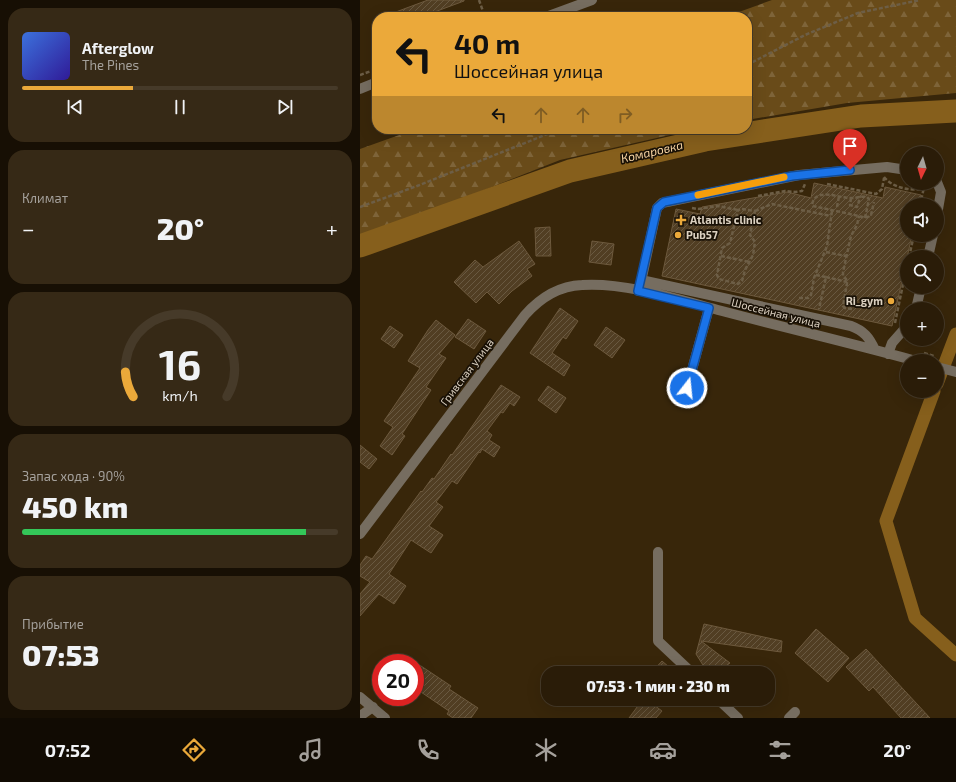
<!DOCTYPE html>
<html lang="ru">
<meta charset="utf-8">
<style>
:root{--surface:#2a1c08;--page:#362916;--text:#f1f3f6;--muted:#a5a19c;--line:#463a29;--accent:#eba93a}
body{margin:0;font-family:"Exo 2",sans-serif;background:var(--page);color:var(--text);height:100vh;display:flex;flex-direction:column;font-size:15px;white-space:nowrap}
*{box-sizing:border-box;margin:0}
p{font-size:13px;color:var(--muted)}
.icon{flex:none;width:22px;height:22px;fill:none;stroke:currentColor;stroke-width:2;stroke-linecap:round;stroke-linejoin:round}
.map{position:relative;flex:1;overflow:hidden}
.panel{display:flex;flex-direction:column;gap:8px;padding:8px;background:#170f04;width:360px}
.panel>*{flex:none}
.hud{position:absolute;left:12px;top:12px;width:380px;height:122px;border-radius:16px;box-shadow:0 4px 16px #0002,0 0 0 1px var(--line);background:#eba93a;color:#111;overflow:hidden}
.needle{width:26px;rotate:185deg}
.controls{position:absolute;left:540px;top:146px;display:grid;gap:8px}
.controls a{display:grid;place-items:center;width:44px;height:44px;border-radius:50%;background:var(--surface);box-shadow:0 4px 16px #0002,0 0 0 1px var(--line);font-size:20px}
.speed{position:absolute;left:12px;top:654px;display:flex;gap:8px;font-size:20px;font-weight:700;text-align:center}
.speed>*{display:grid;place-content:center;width:52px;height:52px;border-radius:50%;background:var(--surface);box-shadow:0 4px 16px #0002,0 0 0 1px var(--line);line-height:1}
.speed .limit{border:6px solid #d22;background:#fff;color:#111}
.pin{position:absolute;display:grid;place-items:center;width:34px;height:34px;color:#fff;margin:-41px -17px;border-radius:50% 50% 50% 0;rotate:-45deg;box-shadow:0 0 4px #0007}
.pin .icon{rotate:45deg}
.me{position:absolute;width:44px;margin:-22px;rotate:16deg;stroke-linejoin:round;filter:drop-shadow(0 0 3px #0008)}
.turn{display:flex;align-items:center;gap:14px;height:84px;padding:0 16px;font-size:18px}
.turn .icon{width:52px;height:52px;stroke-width:2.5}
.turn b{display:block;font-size:28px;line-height:34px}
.lanes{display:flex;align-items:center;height:38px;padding:0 16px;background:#0003;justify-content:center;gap:20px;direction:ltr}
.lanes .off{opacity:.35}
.big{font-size:30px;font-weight:800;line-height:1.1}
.panel .tile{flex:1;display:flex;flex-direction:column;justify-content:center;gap:6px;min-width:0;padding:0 14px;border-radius:16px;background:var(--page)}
.panel .dial{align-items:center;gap:0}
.dial svg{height:104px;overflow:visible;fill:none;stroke:var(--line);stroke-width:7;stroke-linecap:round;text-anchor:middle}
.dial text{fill:var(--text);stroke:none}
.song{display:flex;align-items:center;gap:12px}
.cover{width:48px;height:48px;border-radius:6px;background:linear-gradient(135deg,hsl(220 70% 55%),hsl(250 70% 35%))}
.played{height:4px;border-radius:2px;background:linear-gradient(90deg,var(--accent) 35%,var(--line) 35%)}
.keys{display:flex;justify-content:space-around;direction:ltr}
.heat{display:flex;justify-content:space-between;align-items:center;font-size:22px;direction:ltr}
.charge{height:6px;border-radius:3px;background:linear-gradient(90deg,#34c759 90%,var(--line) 0)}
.trip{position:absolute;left:181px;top:666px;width:234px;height:40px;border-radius:16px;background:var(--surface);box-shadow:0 4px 16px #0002,0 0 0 1px var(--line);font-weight:800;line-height:40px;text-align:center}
.tab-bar{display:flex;height:64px;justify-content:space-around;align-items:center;background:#110b03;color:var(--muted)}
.tab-bar .icon{width:28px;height:28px}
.tab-bar .on{color:var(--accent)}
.tab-bar b{font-size:18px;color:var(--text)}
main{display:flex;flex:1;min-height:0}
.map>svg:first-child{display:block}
.forest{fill:url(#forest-firs)}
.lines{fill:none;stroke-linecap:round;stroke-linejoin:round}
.canal{stroke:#865f1c;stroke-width:13}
.river{stroke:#865f1c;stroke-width:23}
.building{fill:url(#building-hatch);stroke:#6d593d}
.path{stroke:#6d5e46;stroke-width:2.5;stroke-dasharray:4 2;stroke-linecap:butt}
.minor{stroke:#766d60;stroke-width:10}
.route-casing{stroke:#114b97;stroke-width:10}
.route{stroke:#1a73e8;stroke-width:7}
.slow{stroke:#f59e0b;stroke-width:7}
.poi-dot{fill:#eba93a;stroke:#191106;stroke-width:1.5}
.labels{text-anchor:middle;stroke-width:3.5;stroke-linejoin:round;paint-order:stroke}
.poi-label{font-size:11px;font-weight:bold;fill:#dcd1c1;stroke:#191106;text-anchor:start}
.street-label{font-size:11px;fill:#dcd1c1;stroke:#191106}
.water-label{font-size:12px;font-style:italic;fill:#f7d4a3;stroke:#191106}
</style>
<main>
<section class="panel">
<div class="tile">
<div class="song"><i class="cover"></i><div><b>Afterglow</b><p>The Pines</p></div></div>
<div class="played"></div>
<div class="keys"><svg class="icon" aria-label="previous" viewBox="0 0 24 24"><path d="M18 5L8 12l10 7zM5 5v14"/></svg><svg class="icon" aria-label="pause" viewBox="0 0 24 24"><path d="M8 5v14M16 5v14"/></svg><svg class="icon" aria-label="next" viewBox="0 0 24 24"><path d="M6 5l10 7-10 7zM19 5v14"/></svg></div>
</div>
<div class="tile"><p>Климат</p>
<div class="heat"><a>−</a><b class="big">20°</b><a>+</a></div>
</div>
<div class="tile dial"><svg viewBox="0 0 100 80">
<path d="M14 69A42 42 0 1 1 86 69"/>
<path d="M14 69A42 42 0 0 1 8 50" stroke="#eba93a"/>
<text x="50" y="56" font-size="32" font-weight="700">16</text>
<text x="50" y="72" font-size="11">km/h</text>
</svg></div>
<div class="tile"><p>Запас хода · 90%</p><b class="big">450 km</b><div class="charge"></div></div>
<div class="tile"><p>Прибытие</p><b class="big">07:53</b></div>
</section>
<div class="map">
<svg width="596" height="718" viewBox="0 0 596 718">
<defs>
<pattern id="forest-firs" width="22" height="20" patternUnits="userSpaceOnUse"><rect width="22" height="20" fill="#694b19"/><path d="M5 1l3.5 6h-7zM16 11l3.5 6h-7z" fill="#7e6439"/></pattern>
<pattern id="building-hatch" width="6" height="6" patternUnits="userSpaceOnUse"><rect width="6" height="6" fill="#513e23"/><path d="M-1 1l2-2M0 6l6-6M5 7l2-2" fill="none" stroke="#695941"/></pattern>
</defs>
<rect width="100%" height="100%" fill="#38260a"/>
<path class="forest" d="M412 0H596V93L487 103 387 120V17H365Z
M56 129H336L200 160 0 239V149Z"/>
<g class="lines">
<path class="canal" d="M577 384 596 334
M574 391 526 521 555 618 596 655"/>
<path class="river" d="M0 246 210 171 345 140 501 116 596 111"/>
</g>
<path class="building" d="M68 0H104V1L61 17H25V16Z
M454 183 523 198 525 187 561 195 559 205H547V235H552L532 326 302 276 316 209 340 214 342 207 427 192 451 198Z
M190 227 191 256H176L175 228Z
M159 241 175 264 167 269 172 276 152 291 139 304 127 292 116 303 94 282 115 260 123 267Z
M232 241 254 244 251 265 229 262Z
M200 308 218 321 206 339 203 337 192 353 210 365 204 376 170 353Z
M108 319 126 331 114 349 95 337Z
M76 320 95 335 79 354 86 358 66 387 71 390 42 434 45 436 32 455 20 446 33 427 24 421 60 368 48 361 68 330Z
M30 326 43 335 34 348 21 339Z
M246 327 265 340 252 358 234 345Z
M141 385 160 397 154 406 150 403 143 413 141 412 127 431 132 435 129 440 140 447 134 457 122 449 120 453 119 452 97 484 92 481 76 502 83 507 69 526 83 535 71 553 51 540 29 574 46 586 34 604 19 594 0 616V594L10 582 0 576V565L6 556 12 559 61 491 62 492 72 478 74 479 91 454 92 455Z
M188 386 206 398 196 413 178 400Z
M0 445 17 459 9 469 0 462Z
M344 624 422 641 421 652 341 641 370 663 366 666 374 673H348L336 654Z
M456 629 489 658 468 682 435 653Z
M506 649 570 718H541L513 687 509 691 486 667Z
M302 661 316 673H291Z
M55 662 91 686 89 689 118 708 111 718H93L87 714 89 711 55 688Z
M283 699H286L302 711 296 718H269Z"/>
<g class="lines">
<path class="path" d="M119 0 125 17
M387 65 445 35 498 13 560 0
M0 75 17 69
M524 177C533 188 550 191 564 189
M467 184 516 194 522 189 524 178
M398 196 425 191 435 192 442 191 445 184
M491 198 490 205 497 207 498 205 500 196
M560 205 565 183
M0 207 57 186 200 129
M477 207 479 196
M332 208 338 209 358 206 378 210
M382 209 395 211 390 235 395 242 393 255 385 270 382 281 378 284 359 279 357 275 362 248 370 243 378 210Z
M395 211 412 204 471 216
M505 218 509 199 507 197C501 196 498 198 491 198 481 199 455 186 452 205L453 206 499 216C503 217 507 219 511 215L514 202
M466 252 486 256
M361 256 390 262
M549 257 554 235
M456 275 466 277 459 309
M466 277 487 282
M439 298H448L451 295 454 278 467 246 472 211
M492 309 485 308 483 306 487 283 486 279 483 276V272L491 236 497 225 499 216
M535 323 547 265
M564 353 574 356"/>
<path class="minor" d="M186 17 232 0
M0 89 17 82
M577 182 581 192 577 215
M568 257 573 235
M281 280 491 326C504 331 509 337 515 350
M279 291 297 208 302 203 439 175 527 167 547 170
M556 309 561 287
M528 354 532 343 547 326
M577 367 596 372
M327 388 349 308
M0 534 165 315C180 298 199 286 222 285 266 282 320 300 362 311 426 328 491 343 556 361
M298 552V641L332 673
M0 697 25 718
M358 699 378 718
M0 716 13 707
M429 718 435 712"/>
</g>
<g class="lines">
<g class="route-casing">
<path id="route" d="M327 388 349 308 278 291 297 208 304 202 432 176 490 170"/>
</g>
<use href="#route" class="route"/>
<path class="slow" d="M338 195 424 177"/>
</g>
<g class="poi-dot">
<path d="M319 214h4v4h4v4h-4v4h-4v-4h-4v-4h4z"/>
<circle cx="318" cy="235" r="4"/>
<circle cx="531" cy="301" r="4"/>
</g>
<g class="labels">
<g class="poi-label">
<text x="330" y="224">Atlantis clinic</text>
<text x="326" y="239">Pub57</text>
<text x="523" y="305" text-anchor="end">Ri_gym</text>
</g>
<g class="street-label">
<text transform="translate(416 313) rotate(14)" y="4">Шоссейная улица</text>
<text transform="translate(107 372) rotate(-53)" y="4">Гривская улица</text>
</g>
<g class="water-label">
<text transform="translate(292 152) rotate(-13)" y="4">Комаровка</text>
</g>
</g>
</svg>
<div class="controls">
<a><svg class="needle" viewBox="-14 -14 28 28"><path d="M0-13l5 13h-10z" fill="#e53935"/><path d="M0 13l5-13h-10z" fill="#a5a19c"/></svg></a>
<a><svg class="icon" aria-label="sound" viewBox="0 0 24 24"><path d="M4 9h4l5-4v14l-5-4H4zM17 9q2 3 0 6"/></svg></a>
<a><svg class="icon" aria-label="search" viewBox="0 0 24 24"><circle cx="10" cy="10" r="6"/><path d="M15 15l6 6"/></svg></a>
<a>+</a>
<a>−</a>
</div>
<div class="speed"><div class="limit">20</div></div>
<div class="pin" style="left:490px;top:170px;background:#d93025"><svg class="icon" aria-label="arrive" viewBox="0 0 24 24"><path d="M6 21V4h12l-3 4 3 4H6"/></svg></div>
<svg class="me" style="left:327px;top:388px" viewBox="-20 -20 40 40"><circle r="17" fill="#1a73e8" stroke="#fff" stroke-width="3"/><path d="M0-11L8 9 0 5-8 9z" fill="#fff"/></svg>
<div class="trip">07:53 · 1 мин · 230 m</div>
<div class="hud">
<div class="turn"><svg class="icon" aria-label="left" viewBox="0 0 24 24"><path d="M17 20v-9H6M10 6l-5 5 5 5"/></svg><div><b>40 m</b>Шоссейная улица</div></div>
<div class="lanes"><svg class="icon" aria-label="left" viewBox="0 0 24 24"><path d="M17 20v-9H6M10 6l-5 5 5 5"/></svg><svg class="icon off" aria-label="ahead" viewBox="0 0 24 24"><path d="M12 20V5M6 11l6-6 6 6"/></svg><svg class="icon off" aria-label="ahead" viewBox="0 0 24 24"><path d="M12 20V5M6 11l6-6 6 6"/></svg><svg class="icon off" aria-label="right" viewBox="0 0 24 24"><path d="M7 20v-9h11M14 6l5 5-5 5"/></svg></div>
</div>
</div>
</main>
<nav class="tab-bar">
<b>07:52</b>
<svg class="icon on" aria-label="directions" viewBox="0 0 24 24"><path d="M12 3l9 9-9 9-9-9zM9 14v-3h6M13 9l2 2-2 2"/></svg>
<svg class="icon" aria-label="music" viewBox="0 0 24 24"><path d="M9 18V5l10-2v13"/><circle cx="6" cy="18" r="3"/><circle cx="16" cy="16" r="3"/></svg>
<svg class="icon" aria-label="phone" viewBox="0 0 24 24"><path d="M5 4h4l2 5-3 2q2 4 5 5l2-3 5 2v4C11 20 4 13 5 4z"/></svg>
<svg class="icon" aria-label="climate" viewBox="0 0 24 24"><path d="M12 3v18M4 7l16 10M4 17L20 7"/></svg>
<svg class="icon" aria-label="car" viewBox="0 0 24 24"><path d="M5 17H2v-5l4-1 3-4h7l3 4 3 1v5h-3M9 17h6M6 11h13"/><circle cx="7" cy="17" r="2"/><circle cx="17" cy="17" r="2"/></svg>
<svg class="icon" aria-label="filters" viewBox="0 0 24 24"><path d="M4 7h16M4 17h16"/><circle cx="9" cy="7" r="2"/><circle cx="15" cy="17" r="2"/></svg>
<b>20°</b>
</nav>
